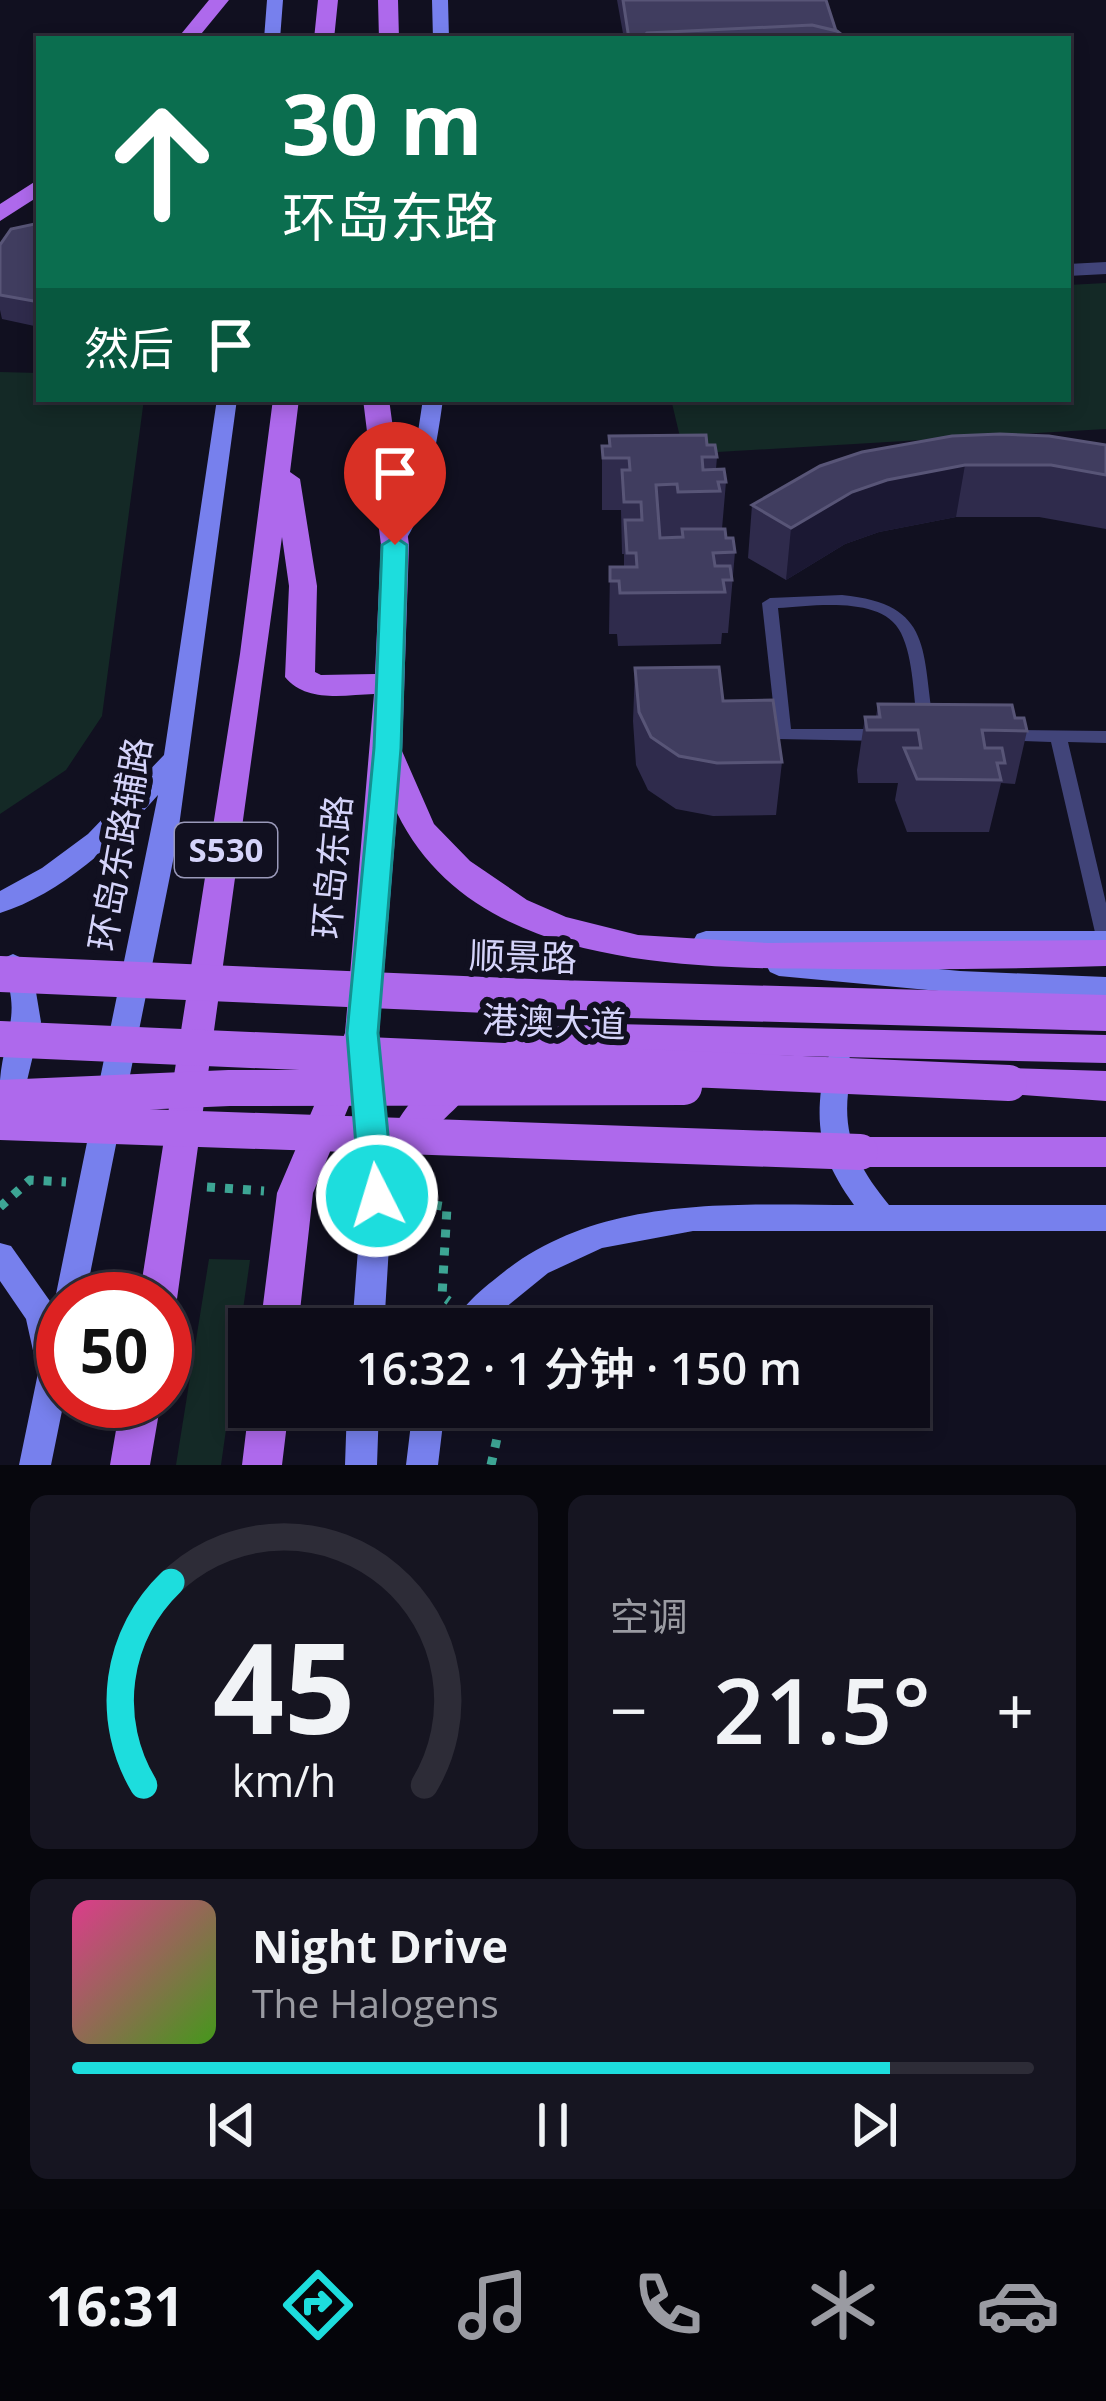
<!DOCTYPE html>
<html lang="zh">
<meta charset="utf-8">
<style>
:root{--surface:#0d0c18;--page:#161521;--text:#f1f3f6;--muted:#9a9ba2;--line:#2d2c37;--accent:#1ddddd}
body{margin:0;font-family:"Open Sans","Noto Sans SC",sans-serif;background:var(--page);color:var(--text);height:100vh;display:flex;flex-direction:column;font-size:45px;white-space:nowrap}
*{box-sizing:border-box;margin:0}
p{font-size:39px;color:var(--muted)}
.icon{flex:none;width:66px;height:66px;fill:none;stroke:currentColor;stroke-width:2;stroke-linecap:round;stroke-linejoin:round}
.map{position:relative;height:1465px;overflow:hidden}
.drawer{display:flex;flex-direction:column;gap:30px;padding:30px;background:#07070d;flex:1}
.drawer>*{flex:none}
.top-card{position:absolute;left:36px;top:36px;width:1035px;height:366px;border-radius:0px;box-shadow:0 6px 18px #0003,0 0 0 3px var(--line);background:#0b6e4f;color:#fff;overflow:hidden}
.speed{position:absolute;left:36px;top:1272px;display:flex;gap:24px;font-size:60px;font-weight:700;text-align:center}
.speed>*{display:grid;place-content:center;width:156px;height:156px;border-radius:50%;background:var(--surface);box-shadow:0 6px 18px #0003,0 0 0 3px var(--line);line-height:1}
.speed .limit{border:18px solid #d22;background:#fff;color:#111}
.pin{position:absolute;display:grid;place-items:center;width:102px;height:102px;color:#fff;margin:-123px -51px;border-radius:50% 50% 50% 0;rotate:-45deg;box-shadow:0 0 12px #0007}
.pin .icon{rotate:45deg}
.me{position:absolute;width:132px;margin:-66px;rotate:355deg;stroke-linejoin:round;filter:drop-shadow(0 0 9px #0008)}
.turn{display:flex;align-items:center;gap:42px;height:252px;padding:0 48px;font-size:54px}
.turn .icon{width:156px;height:156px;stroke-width:2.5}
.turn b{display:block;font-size:84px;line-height:102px}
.then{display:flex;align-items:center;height:114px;padding:0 48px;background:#0003;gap:24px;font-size:45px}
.big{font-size:90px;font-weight:600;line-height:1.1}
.drawer .widget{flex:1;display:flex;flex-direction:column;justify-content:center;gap:18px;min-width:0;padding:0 42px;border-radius:18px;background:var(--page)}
.drawer .dial{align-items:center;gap:0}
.dial svg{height:312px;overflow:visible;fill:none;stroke:var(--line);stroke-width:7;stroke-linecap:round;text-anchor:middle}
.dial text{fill:var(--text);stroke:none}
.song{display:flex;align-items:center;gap:36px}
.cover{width:144px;height:144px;border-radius:18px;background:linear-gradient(135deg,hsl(330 70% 55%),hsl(100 70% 35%))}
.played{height:12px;border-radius:6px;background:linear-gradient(90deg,var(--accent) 85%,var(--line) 85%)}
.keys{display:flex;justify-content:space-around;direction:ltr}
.heat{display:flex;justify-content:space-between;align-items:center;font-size:66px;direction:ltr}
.drawer .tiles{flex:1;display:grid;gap:30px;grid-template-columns:1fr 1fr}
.widget:last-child{grid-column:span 2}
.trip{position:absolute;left:228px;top:1308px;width:702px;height:120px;border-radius:0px;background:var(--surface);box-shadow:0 6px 18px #0003,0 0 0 3px var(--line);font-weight:600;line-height:120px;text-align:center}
.tab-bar{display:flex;height:192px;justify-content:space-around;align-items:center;background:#05050a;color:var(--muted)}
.tab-bar .icon{width:84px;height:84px}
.tab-bar .active{color:var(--accent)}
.tab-bar b{font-size:54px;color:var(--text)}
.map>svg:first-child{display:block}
.green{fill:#142926}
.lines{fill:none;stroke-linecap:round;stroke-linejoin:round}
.path{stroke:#3da594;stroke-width:9;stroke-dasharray:8 10;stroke-linecap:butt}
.service{fill:#414479;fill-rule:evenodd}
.tertiary{fill:#414479;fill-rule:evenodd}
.secondary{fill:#7780ed;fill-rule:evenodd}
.primary{fill:#ae69ec;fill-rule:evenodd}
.primary-bridge{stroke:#ae69ec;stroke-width:36}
.wall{fill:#2f2b4c}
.shaded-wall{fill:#1b1833}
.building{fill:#403d5f;stroke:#585577;stroke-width:3}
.route{fill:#1ddddd;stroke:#139090;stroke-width:3}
.labels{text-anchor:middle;stroke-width:12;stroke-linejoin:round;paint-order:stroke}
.shield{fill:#111020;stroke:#9a99b9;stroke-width:3}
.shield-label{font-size:33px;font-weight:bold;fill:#d5d4fa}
.street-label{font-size:36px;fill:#d5d4fa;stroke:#111020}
</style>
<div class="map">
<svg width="1106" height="1465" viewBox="0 0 1106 1465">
<rect width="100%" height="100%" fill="#111020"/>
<path class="green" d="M1106 283V429L684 454 671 399H1068V285Z
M0 372 39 373V399H144L102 716 66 770 0 814Z
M209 1259 250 1260 221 1465H176Z"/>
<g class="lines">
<path class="path" d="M207 1187 264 1191
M416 1202 447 1207 442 1296 449 1301
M0 1207 30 1180 66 1182
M491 1465 504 1407"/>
<path class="service" d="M842 595C935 604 921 652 934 726L932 730H920L918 726C913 697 914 660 901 633 883 595 813 606 778 608L791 729H883L891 735 883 741 777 739 762 603 770 598Z
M1005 730 1106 731V743L1068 742 1106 903V948L1100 946 1097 941 1051 742 999 740 997 736Z"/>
<path class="tertiary" d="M1106 262V274L1068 276V264Z"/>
<path class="secondary" d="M267 0H283L280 39H264Z
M432 0H448L449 39H433Z
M217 399H237L177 841 85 1299H63V1310L55 1299 158 795C117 842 61 894 0 913V891L42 868 88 834 164 755Z
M423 399H443C439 430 423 538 395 549L384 542 412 471Z
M706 931H1106V951H706L697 948 693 941 697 934Z
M13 954 28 961 32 968 41 1022 20 1110 16 1118 0 1120C0 1107 0 1093 0 1080 4 1034 24 1011 0 964L4 958Z
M779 954 960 971 1106 977V999L960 993 779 976 770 972 766 965 770 958Z
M839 1053 849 1056C855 1069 850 1079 848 1093 843 1140 860 1169 889 1205H1106V1231H693L602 1248 548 1273 494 1317 485 1329H451C462 1305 480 1291 500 1275 600 1194 733 1205 854 1205 818 1155 814 1124 825 1064L829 1056Z
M366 1062 376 1066 380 1074 392 1196 384 1329H352L362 1196 352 1074 356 1066Z
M0 1243 11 1246 52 1304 57 1319 63 1317 64 1401 51 1465H19L38 1373 26 1319 0 1281Z
M347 1407H379L377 1465H345Z
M413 1407H445L438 1465H406Z"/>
<path class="primary" d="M209 0H229L197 39H177Z
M318 0H338L334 39H314Z
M378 0H398L399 39H379Z
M39 179V196L0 221V204Z
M273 399H299L290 472 300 479 317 586 315 672 321 675 375 674 381 545 363 399H389L409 545 402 751 434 824 470 861 527 900 566 917 638 935 768 943 1106 940V966C1017 969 929 970 840 969 691 968 474 971 397 813L379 1033 313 1193 298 1329H260L277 1193 345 1033 374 694C345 695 306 703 285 677L289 586 282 537 177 1299 165 1314V1299H139L240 654Z
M613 1024 1106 1035V1063L613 1052 551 1055 501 1073 489 1069 484 1059 489 1049 549 1027Z
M459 1066 471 1071 477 1081C466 1103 441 1118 427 1139 409 1166 403 1198 389 1227L376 1231 363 1227 357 1215C376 1163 401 1086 459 1066Z
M1009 1068 1106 1071V1101L997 1093 991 1083 997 1073Z
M860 1137H1106V1167H860L847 1163 842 1152 847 1141Z
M121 1401H161L150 1465H110Z
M249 1407H289L282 1465H242Z"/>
<path class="primary-bridge" d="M0 974 556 998 1106 1013
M0 1039 1009 1083
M0 1098 229 1088 684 1087
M0 1122 860 1152"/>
</g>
<path class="wall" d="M617 0H826L836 31 847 39H624Z
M39 223V327L2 319 0 310V245Z
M609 436 707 445 717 457 716 469 726 482 722 529 726 538 735 552 728 633H722L721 644 618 646 617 634H609L610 567H624V554H622L621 510H602V446H609Z
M1106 445V529L1039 517H956L879 532 845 544 786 580 748 558 752 505 820 466Z
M635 668 723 701 782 762 776 815 713 816 676 809 648 790 636 765 633 721Z
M878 704 1015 718 1027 731 1015 784 1001 783 989 832H907L895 800 898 783H858L857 770 865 717H876Z"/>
<path class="shaded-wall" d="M965 465 956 517 879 532 845 544 786 580 791 528 852 492 887 480Z"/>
<path class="building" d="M623 0H826L836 31 812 25 647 33 640 39H629Z
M812 25 837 31 847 39H640L647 33Z
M39 223V302L0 295V245L11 229Z
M1000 434 1049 436 1106 445V475L1051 465H965L887 480 852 492 791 528 752 505 820 466 862 452 952 436Z
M706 435 707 445H715L717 457H702L703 470 724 469 726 482H718L720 491 678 492 677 484 656 485 660 538 683 537 682 529H725L726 538H733L735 552 713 553 715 566H730L732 580H723L725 592 620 593 619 581H610V567H637L636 553H627L625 520H642L641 502H624L622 470H630L629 458H603L602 446H610L609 436Z
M719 667 723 701 773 700 782 762 717 763 679 756 651 737 639 712 635 668Z
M878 704 1012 705 1015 718H1024L1027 731 982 730 985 748H1002L1005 763H997L1001 780 917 779 904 748H921L918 730H867L865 717H880Z"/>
<path class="route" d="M395 537 407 545 401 748 378 1033 394 1196 389 1206 377 1211 365 1206 360 1196 347 1033 374 748 382 545Z"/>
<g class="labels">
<rect class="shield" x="175" y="823" width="102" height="54" rx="9"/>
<g class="shield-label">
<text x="226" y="862">S530</text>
</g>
<g class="street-label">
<text transform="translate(120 844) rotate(-80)" y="13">环岛东路辅路</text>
<text transform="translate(332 867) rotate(-85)" y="13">环岛东路</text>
<text transform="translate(523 957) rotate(2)" y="13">顺景路</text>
<text transform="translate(554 1022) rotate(2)" y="13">港澳大道</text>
</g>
</g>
</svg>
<div class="speed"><div class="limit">50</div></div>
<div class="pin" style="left:395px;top:545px;background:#d93025"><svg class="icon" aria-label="arrive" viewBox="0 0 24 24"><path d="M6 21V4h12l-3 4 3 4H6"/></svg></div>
<svg class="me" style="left:377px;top:1196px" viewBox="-20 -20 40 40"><circle r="17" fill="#1ddddd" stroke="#fff" stroke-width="3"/><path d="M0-11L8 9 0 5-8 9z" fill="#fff"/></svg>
<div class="trip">16:32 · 1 分钟 · 150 m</div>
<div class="top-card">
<div class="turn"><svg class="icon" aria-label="ahead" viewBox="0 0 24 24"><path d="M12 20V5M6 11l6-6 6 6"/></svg><div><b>30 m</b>环岛东路</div></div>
<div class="then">然后<svg class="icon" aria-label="arrive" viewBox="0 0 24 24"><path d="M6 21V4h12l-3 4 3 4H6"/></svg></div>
</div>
</div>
<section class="drawer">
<div class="tiles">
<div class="widget dial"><svg viewBox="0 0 100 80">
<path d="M14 69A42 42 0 1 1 86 69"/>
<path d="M14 69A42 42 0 0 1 21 17" stroke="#1ddddd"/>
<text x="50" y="56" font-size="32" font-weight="700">45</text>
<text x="50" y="72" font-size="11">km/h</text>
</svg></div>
<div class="widget"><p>空调</p>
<div class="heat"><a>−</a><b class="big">21.5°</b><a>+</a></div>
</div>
<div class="widget">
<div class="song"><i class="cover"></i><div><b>Night Drive</b><p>The Halogens</p></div></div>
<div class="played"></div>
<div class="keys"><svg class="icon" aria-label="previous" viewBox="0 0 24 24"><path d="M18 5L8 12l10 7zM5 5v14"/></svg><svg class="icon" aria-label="pause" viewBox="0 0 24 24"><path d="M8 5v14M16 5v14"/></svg><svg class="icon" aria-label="next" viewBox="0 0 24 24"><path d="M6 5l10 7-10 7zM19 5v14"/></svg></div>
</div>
</div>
</section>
<nav class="tab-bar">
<b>16:31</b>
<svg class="icon active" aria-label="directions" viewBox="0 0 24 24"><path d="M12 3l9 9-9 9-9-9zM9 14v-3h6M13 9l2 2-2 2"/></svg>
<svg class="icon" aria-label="music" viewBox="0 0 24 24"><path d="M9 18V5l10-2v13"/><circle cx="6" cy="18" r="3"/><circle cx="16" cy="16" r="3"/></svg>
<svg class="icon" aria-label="phone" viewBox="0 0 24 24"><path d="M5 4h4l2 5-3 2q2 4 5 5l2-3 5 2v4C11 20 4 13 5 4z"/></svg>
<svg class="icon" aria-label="climate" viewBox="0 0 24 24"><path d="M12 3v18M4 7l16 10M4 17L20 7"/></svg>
<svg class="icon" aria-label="car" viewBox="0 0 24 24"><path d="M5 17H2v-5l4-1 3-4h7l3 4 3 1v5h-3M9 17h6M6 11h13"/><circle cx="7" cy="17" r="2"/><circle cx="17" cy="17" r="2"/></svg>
</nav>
